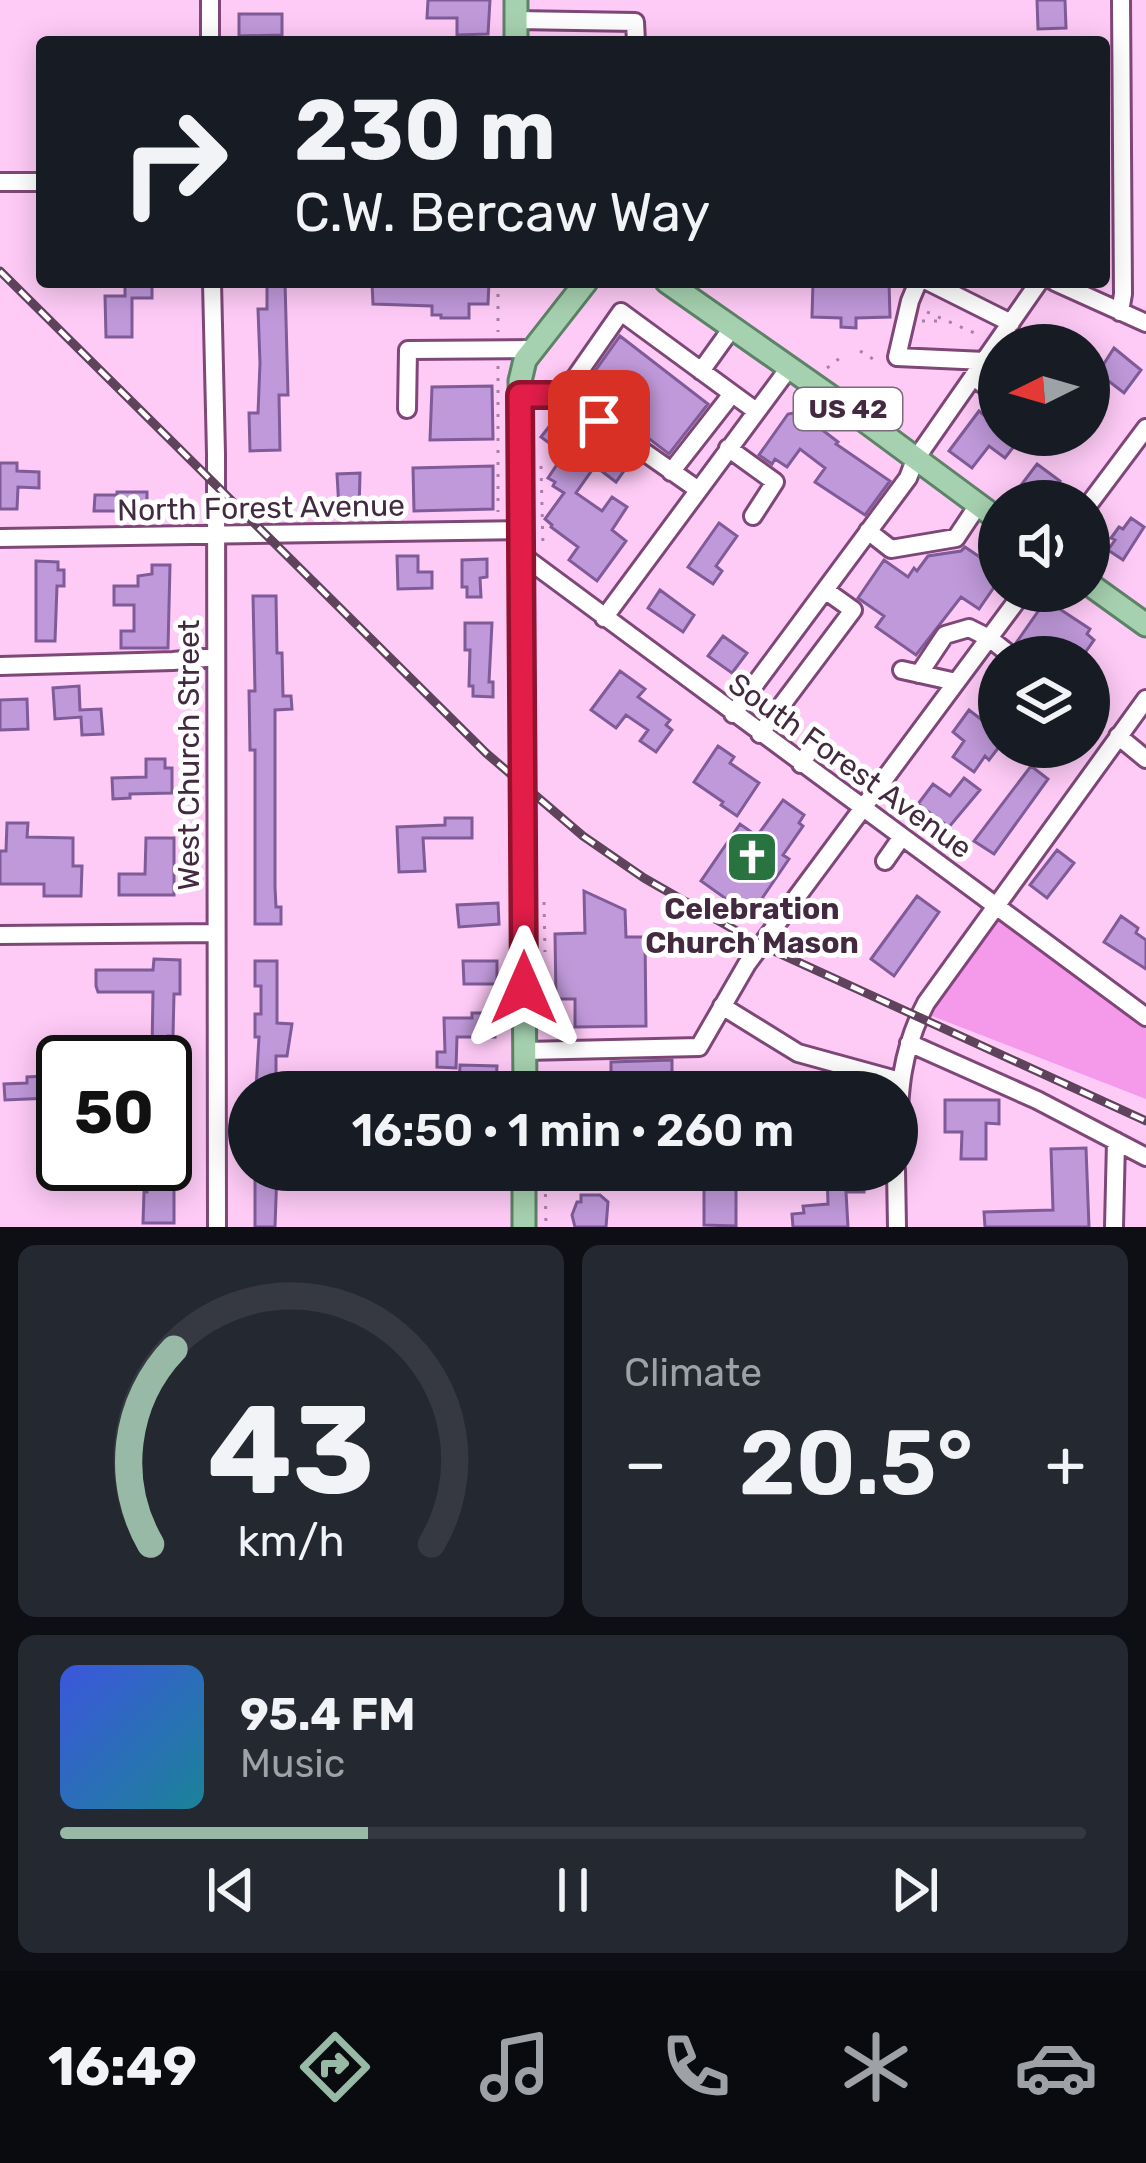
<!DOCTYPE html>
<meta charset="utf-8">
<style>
:root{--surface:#171b24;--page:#242831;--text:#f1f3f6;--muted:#9ea1a6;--line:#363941;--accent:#97b9a5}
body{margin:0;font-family:Rubik,sans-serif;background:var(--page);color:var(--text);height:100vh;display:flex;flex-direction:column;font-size:45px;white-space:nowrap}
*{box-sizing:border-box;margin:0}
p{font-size:39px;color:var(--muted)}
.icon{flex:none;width:66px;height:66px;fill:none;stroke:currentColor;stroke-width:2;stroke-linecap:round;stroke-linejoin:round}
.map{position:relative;height:1227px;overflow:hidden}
.drawer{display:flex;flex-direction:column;gap:18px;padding:18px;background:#0d0f14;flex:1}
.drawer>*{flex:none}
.guide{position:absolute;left:36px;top:36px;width:1074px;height:252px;border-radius:12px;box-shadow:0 6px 30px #0003;background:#171b24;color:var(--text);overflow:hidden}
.needle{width:78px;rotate:265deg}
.controls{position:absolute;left:978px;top:324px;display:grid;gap:24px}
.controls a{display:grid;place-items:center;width:132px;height:132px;border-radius:50%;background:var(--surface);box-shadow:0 6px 30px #0003;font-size:60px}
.speed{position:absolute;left:36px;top:1035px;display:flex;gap:24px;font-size:60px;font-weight:700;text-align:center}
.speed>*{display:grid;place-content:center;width:156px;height:156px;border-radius:50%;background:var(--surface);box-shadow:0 6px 30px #0003;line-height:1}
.speed .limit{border:6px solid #111;border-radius:18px;background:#fff;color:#111}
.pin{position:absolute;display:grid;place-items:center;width:102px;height:102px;color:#fff;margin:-51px;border-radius:24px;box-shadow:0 6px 18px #0006}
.me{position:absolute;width:132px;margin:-66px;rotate:0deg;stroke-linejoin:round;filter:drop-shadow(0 0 9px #0008)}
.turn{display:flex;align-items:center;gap:42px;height:252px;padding:0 60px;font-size:54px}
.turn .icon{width:156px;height:156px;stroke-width:2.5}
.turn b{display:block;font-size:84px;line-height:102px}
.big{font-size:90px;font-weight:600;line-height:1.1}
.drawer .widget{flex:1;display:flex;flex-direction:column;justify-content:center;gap:18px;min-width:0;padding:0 42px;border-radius:18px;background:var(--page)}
.drawer .dial{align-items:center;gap:0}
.dial svg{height:312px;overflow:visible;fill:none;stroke:var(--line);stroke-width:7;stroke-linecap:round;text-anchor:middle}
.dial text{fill:var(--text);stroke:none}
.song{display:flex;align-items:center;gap:36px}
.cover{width:144px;height:144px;border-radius:18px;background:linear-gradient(135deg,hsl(230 70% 55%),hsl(190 70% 35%))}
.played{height:12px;border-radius:6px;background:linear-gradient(90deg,var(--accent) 30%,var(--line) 30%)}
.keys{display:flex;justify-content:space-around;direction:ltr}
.heat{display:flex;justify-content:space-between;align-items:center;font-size:66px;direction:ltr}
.drawer .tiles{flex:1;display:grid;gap:18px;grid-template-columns:1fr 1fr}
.widget:last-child{grid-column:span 2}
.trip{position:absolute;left:228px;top:1071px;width:690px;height:120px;border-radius:60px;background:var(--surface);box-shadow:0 6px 30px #0003;font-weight:600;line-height:120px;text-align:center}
.tabs{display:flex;height:192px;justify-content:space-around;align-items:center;background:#090b0e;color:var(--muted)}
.tabs .icon{width:84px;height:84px}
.tabs .current{color:var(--accent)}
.tabs b{font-size:54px;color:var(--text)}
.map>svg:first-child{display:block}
.green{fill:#f599ea}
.building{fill:#c099da;stroke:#7f5b97;stroke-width:3}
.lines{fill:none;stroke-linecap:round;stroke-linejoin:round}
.minor-casing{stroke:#7e4778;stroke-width:22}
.major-casing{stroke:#5c8267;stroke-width:27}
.path{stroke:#a780a2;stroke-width:3;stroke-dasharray:3 9;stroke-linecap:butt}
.minor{stroke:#fff;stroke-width:16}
.major{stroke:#a6d1b0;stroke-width:21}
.rail-casing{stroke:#5f425b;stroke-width:9}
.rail{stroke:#fff;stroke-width:4.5;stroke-dasharray:14;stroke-linecap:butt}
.route-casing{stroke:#92132f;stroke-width:30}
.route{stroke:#e11d48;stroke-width:21}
.labels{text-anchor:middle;stroke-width:10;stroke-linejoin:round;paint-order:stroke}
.shield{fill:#fff;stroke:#7b6a79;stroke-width:3}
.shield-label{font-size:27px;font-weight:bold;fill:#432a40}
.street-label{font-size:30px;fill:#432a40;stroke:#fff}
.poi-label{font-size:30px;font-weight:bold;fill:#432a40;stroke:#fff}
</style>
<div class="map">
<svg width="1146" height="1227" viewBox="0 0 1146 1227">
<rect width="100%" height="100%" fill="#fecbf7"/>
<path class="green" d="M994 906 1146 1015V1099L932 1016 926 1003Z"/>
<path class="building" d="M428 0H490L488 34 457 35V18H427Z
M1037 0H1065L1066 28 1038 29Z
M239 14H282V35L239 36Z
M125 282H152V298H132V337H106L105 296H125Z
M267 282H285L288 395H279L280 450 250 451 249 413H258L260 363 258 309H267Z
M372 282H489L488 304H469V318H441V315H432V306L373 304Z
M813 282H889L890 317 856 318V328L841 327V318L812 317Z
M620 336 708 404 669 454 583 388Z
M1114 348 1141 370 1124 393 1098 373Z
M492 386 493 439 430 440 432 387Z
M979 411 999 427V435H1010L1018 441 1005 458 989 446 972 468 949 451Z
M799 412 838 442 836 444 890 481 865 515 815 482 825 468 800 449 787 467 775 459 772 464 759 455 788 414Z
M558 415 626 468 616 482 595 466 576 493 602 511 612 497 627 507 612 530 626 541 597 581 569 560 578 547 551 527 552 525 545 519 564 493 553 486 555 482 548 478 564 454 541 437Z
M0 463H17V471L39 472V488L18 487 17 509H0Z
M1037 464 1060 481 1044 501H1025L1015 493Z
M493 466V509L414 511 413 468Z
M360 473 359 513 341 514 339 509 337 474Z
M117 492H147V511H94L95 495H117Z
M1131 518 1144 527 1123 560 1108 550 1115 540 1111 538 1119 527 1123 529Z
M719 523 737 536 716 566 722 571 713 584 688 567Z
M965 547 999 570V580L979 609 961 597 916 655 876 627 884 616 858 598 884 560 908 577 914 568 917 571 928 556 961 551Z
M397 556H418V572H432V588L398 589Z
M487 559V577L480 578 481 597H467V587H462V560Z
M36 561 58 562V570H64V586H57L55 641H36Z
M152 565H170L168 648H121V631H134V605H114V586H138V576L152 574Z
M660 590 694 615 683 632 648 608Z
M253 596H276L277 653H282L283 696H291L292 709 275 710V887L276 907H281V924H255V750H250L249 691H255Z
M1046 600 1090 629 1087 634 1094 640 1082 657H1074L1052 641 1040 657H1026L1024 651 1016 643Z
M465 623H492L489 682H493V697L473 696V686H469L470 650H465Z
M723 636 747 653 732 673 708 656Z
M620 671 645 689 638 697 670 720 666 725 672 730 656 752 640 741 648 730 626 715 616 728 591 710Z
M79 686 80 710 101 709 103 734 82 735 81 717 55 719 53 688Z
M27 699 28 729 0 730V700Z
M969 710 999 733V747L989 760 985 756 974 772 953 757 964 741 953 732Z
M718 746 734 757 730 763 759 783 737 816 721 805 723 802 694 782Z
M146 759H165V768H172V793L130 794V798L113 799 112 778 146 777Z
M1031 766 1048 779 994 854 974 841Z
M964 778 980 790 949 827 918 804 933 784 950 796Z
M783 800 804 815 799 823 803 826 783 855 789 859 750 916 701 881 740 824 757 836Z
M445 818H472V838H423L425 871 399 872 397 827 445 825Z
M7 823H28L27 837 73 838V866H82L81 896H44V884H0V851H6Z
M146 838H174V895H119V874H145Z
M1057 850 1074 863 1047 898 1030 885Z
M584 891 625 910 626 937H645L646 1026 575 1027V999H556L555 934 585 933Z
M917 896 939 912 894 976 871 959Z
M498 903 499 924 459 927 457 905Z
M1121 916 1138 928 1136 933 1146 940V969L1104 942Z
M154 959 180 960V994H174L173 1036H168V1051L152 1052 153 992H98L96 986V970H153Z
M255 961H277V1023L292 1024 287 1056H276V1090L256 1089 259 1037H255V1014H261V986H255Z
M463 961H497V984H464Z
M472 1013H494V1016H498V1031H495V1037H457L456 1068 437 1067V1052H445L444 1018H472Z
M672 1060V1091L611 1092V1062Z
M460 1065 497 1066 496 1086H459Z
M46 1076 50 1098 5 1100 4 1084 27 1083V1077Z
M945 1100H999V1124L986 1123V1159H961L962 1132H945Z
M1086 1148 1089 1227H985L984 1212 1053 1210 1051 1149Z
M172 1164V1168H178L179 1181H174V1223H143L144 1192H147L146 1165Z
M255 1170H277L275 1227H255Z
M827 1170H864V1192H846L848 1227H793L792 1214 804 1213 803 1206 828 1204Z
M736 1187V1226L704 1225V1188Z
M581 1195H600L608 1202 606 1227H575L572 1215 577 1202H581Z"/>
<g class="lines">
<g class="minor-casing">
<path id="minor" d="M210 0V42
M516 20 635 22 636 42
M0 182H42
M212 282 216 454 217 1227
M918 282 910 301 897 357 985 361
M929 282 1011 323
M1055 282 1146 323
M1120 312 1123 294 1121 0
M701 371 732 328
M974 377 999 397
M520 395H563L697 489
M563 395 621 312 756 411
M407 409 408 350 534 349
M728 448 775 482 753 516
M671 472 732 394
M1089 504 1146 428
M868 531 891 549 956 538 978 505
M0 538 523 530
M523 556 1146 1017
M604 618 789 368
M0 666 173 661 216 657
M902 670 956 682
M919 674 945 635 969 628 989 638 1013 657
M993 696 999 688
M733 714 908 478 915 460 1039 282
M760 734 853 610 825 590
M1118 736 1146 759
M801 764 813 746
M885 861 901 838
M0 935 216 933
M722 1006 798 1053 900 1081
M909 1043 1037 1100 1146 1157
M525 1051 699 1047 747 964 1024 591
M897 1148C899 1093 900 1053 926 1003L1146 699
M896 1170 897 1227
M1114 1227 1116 1141"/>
</g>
<g class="major-casing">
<path id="major" d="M516 42V0
M667 282 857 415 999 520
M1089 584 1146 625
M525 1092 520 381 525 360 586 282
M524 1227V1170"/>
</g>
<path class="path" d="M498 282V332
M927 312 979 335
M922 321H942
M860 351 873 359
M498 366V512
M827 368 840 358
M541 466 543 546
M979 557 989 543
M544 902 545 952
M545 1170 546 1227"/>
<use href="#minor" class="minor"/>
<use href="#major" class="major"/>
<g class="rail-casing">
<path id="rail" d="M0 271 486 753 583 836 644 878 761 945 1146 1121"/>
</g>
<use href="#rail" class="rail"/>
</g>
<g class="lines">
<g class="route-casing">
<path id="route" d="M524 988 520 395H563L599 421"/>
</g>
<use href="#route" class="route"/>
</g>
<defs>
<g id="church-square" transform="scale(2.7)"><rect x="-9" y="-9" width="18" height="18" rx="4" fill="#297341" stroke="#fff"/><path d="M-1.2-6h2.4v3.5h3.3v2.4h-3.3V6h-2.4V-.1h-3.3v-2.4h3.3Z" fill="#fff"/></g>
</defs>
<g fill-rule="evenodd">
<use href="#church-square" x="752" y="857"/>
</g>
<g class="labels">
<rect class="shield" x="794" y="388" width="108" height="42" rx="9"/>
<g class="shield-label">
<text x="848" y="418">US 42</text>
</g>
<g class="street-label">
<text transform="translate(261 508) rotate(-1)" y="10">North Forest Avenue</text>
<text transform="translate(189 755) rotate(-90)" y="10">West Church Street</text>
<text transform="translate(850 766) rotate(36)" y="10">South Forest Avenue</text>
</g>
<g class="poi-label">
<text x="752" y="919">Celebration<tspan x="752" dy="34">Church Mason</tspan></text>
</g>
</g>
</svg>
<div class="controls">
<a><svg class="needle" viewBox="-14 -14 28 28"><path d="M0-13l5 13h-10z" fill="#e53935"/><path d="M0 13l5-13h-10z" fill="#9ea1a6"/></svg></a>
<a><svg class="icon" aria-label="sound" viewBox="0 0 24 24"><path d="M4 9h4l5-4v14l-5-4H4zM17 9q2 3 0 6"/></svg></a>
<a><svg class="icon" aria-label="layers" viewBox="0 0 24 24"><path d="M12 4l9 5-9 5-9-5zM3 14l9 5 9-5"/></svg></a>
</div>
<div class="speed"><div class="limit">50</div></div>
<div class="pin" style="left:599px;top:421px;background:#d93025"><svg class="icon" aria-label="arrive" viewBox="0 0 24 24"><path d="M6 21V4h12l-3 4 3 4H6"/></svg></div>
<svg class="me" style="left:524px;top:988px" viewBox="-20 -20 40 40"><path d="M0-17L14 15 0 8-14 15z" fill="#e11d48" stroke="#fff" stroke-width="4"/></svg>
<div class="trip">16:50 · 1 min · 260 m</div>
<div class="guide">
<div class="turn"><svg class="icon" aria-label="right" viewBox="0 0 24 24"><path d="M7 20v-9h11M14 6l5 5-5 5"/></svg><div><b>230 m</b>C.W. Bercaw Way</div></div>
</div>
</div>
<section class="drawer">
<div class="tiles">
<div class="widget dial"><svg viewBox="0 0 100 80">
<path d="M14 69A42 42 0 1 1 86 69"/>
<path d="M14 69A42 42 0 0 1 20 19" stroke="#97b9a5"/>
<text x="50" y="56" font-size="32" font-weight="700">43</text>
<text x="50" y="72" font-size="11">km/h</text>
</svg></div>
<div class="widget"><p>Climate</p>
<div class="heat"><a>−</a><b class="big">20.5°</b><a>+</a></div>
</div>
<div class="widget">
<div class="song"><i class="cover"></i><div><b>95.4 FM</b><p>Music</p></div></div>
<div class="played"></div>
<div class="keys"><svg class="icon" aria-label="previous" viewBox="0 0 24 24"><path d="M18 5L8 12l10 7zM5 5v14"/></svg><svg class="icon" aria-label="pause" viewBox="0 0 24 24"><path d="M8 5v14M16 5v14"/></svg><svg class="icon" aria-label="next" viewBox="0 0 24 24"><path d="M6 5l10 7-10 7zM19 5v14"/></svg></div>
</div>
</div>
</section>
<nav class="tabs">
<b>16:49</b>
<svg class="icon current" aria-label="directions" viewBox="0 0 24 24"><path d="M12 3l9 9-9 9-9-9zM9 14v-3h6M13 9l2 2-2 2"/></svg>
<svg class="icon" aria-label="music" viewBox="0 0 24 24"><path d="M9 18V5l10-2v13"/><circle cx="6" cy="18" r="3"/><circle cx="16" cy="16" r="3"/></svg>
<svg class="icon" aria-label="phone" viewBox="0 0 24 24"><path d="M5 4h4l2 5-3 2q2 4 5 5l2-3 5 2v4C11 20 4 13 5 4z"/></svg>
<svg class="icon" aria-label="climate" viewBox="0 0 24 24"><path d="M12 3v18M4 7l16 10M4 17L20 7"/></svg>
<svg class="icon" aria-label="car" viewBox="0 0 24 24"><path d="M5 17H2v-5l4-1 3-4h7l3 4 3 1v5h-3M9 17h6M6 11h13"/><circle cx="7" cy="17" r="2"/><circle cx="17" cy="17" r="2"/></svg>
</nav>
